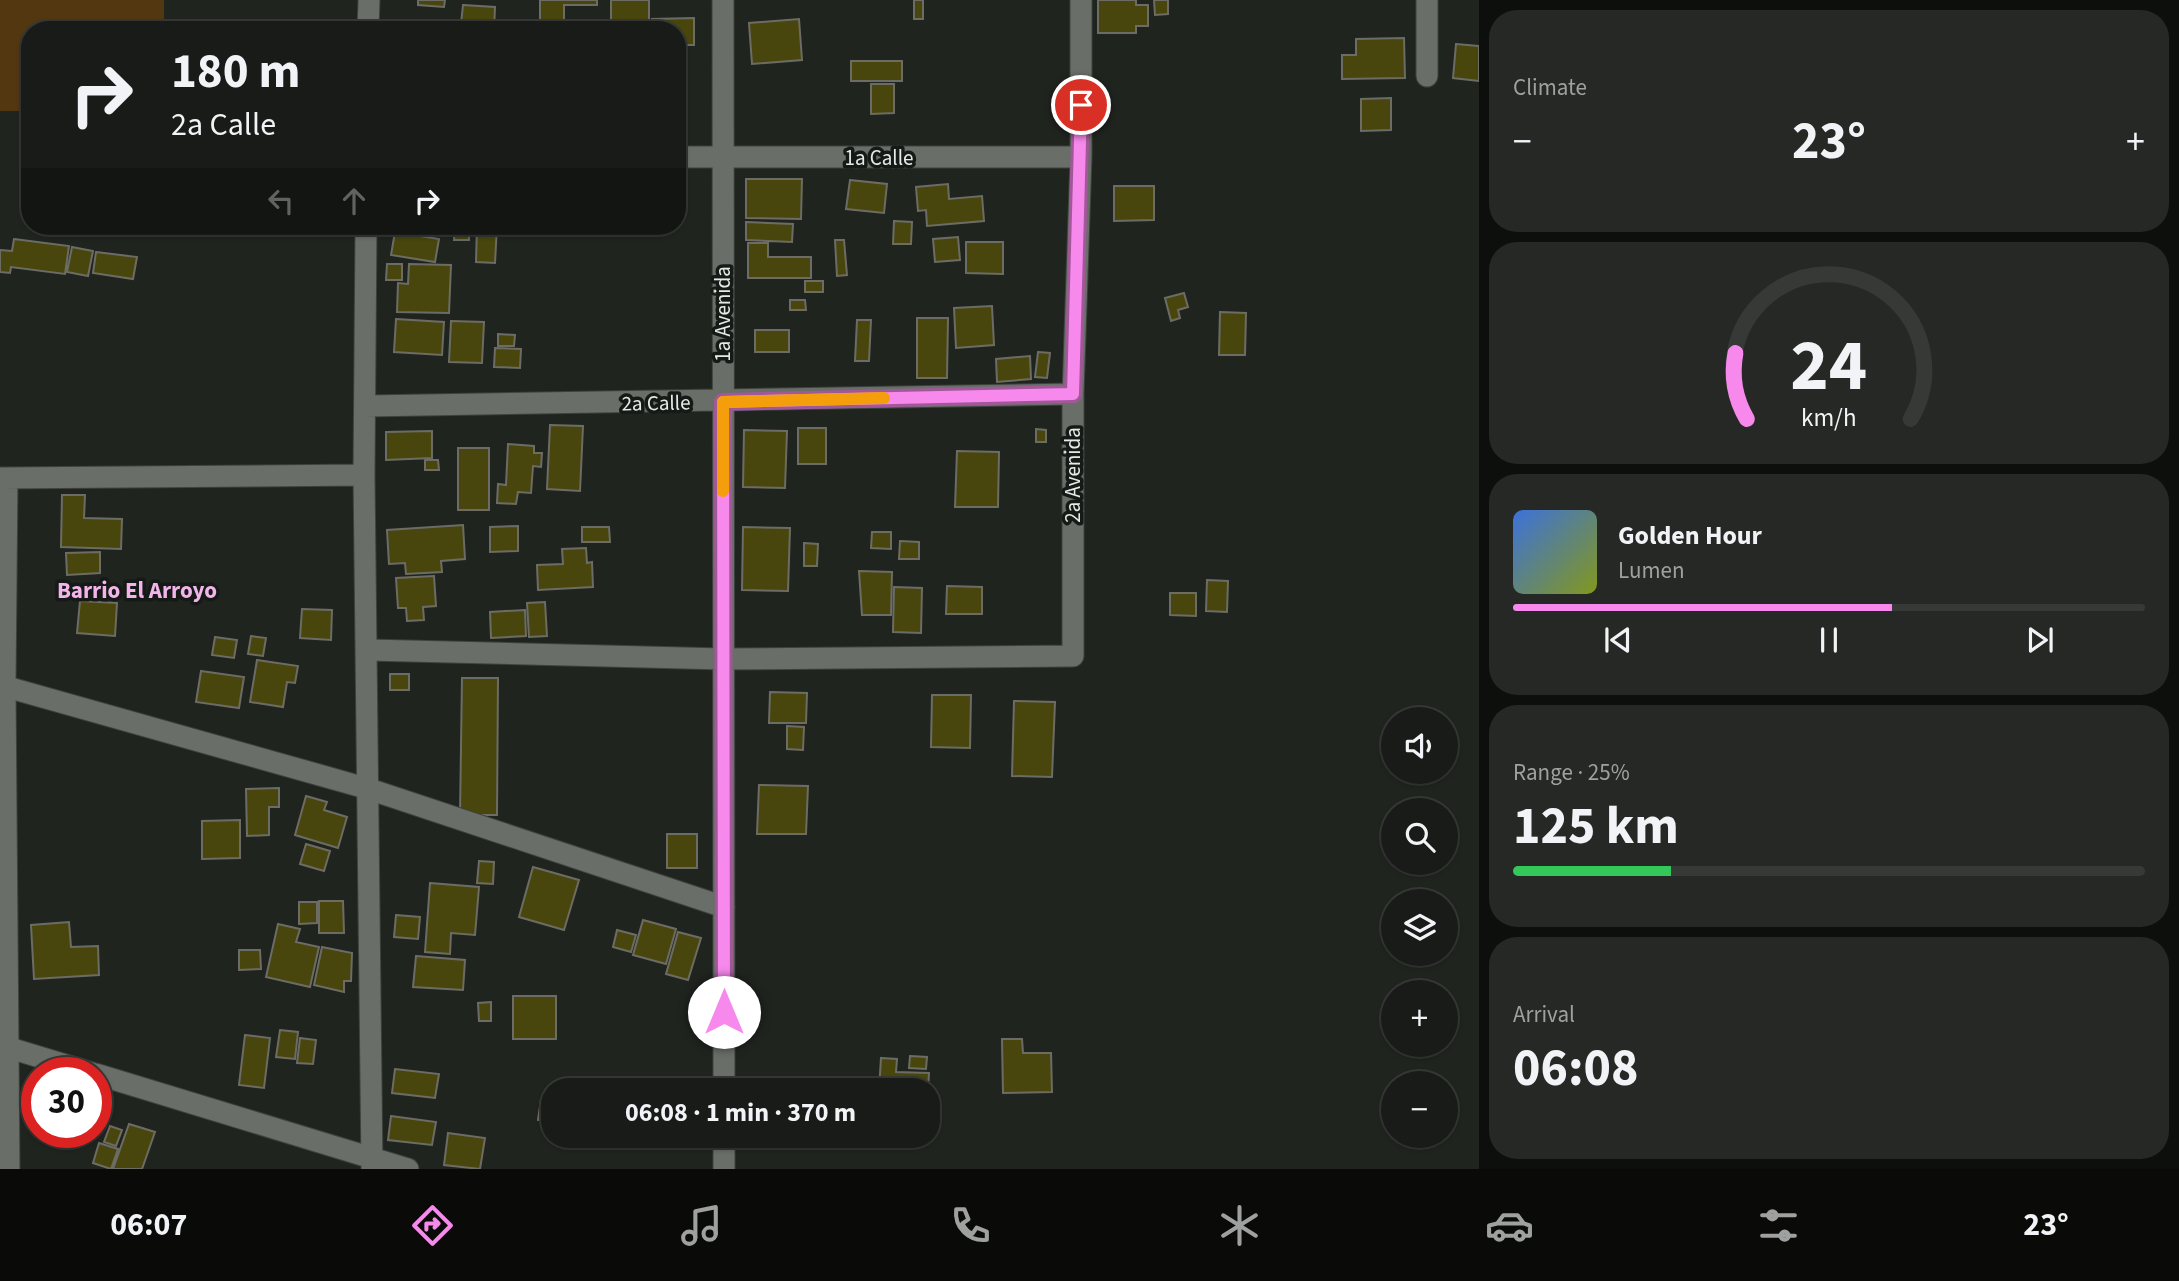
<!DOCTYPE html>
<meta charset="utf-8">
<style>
:root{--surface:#181b17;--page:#252824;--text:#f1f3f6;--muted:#9fa1a1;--line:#363936;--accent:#f788ec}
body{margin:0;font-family:"Source Sans 3",sans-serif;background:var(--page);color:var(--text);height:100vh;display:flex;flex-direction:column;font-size:26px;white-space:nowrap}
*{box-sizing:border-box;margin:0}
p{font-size:23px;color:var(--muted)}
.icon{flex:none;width:38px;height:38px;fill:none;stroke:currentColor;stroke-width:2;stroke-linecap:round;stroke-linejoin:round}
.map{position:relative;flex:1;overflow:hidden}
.panel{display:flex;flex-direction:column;gap:10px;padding:10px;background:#0d0f0d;width:700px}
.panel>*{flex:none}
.top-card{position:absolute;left:21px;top:21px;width:665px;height:214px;border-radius:28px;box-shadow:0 2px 5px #0004,0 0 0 2px var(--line);background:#181b17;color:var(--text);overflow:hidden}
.fabs{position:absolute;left:1381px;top:707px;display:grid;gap:14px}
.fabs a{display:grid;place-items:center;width:77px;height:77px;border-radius:50%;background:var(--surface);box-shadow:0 2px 5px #0004,0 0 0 2px var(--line);font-size:35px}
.speed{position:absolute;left:21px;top:1057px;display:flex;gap:14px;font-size:35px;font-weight:700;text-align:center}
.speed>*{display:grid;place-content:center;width:91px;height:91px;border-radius:50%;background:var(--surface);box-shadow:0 2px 5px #0004,0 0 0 2px var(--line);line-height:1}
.speed .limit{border:10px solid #d22;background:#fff;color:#111}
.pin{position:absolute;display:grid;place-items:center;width:60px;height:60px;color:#fff;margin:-30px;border:4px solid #fff;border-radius:50%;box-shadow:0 2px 7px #0007}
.me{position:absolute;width:77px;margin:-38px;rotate:0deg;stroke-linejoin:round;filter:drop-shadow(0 0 5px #0008)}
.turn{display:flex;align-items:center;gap:24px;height:147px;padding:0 35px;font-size:32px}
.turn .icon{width:91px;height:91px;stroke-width:2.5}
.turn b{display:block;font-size:49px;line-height:60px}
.lanes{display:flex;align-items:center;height:66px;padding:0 35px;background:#0003;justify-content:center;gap:35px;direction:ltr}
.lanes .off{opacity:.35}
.big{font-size:52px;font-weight:700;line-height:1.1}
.panel .tile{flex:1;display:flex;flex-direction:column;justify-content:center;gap:10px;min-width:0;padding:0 24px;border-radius:28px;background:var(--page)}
.panel .dial{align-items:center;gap:0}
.dial svg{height:182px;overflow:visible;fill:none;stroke:var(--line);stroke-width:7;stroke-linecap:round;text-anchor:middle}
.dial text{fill:var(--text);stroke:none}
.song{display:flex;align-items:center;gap:21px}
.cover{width:84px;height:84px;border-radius:10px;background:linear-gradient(135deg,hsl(220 70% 55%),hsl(70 70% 35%))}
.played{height:7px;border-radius:4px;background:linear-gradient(90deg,var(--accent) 60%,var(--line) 60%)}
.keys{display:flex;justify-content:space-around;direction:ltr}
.heat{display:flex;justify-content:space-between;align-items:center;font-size:38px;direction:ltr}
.charge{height:10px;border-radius:5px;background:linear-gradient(90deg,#34c759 25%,var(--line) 0)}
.trip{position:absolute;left:541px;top:1078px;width:399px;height:70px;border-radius:28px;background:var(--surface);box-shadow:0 2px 5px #0004,0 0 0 2px var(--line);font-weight:700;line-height:70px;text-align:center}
.menu{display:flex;height:112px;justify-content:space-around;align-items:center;background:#0a0b09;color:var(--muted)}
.menu .icon{width:49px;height:49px}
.menu .on{color:var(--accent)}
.menu b{font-size:32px;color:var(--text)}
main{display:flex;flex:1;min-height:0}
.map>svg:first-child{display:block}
.green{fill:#523711}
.building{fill:#48460d;stroke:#6c6c65;stroke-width:2}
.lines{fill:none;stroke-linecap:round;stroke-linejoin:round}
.minor-casing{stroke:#3e423e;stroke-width:23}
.minor{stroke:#696e69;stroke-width:21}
.route-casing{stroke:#a15899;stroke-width:18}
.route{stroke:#f788ec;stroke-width:12}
.slow{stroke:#f59e0b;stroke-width:12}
.labels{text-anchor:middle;stroke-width:7;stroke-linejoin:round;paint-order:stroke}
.street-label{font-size:21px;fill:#e6e9e6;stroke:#161a16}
.neighbourhood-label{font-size:23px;font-weight:bold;fill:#f2b4ea;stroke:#161a16}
</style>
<main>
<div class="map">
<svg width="1479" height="1169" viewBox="0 0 1479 1169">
<rect width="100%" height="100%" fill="#20241f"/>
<path class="green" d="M0 0H164V30H30V111H0Z"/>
<path class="building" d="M418 0H445L444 7 418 5Z
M540 0H597V5H564V23L540 24Z
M611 0H649V21L611 22Z
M914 0H923V19H914Z
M1098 0H1136V5H1148V26H1136V33H1098Z
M1154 0H1168V14L1155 15Z
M463 5 495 7 494 30H453L454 24H461Z
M694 18V45H677V30H652V19Z
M799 19 802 60 752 64 749 23Z
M1404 38 1405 78 1342 79V55H1356V39Z
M1456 44 1479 46V81L1453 78Z
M851 61H902V81H851Z
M871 84H894V113L871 114Z
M1391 98V130L1361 131V99Z
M746 179H802L801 219 746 218Z
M850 180 887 184 884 213 846 209Z
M948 184 949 199 982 196 984 221 927 226 926 210 918 211 916 187Z
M1114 186H1154V220L1114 221Z
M894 221 912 222 911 244H893Z
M746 222 793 224 792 242 746 240Z
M455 226H469V240H454Z
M477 226H497L495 263 476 262Z
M596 226H640V230L595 228Z
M395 232 439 239 435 262 391 255Z
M958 237 960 260 935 262 933 239Z
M14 239 69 246 65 274 11 267 10 273 0 272V250L12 251Z
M835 240H844L847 275 837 276Z
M966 242H1003V274L966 273Z
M748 243H768V257H811V278H748Z
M72 247 93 251 88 276 67 272Z
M96 252 137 257 133 279 93 273Z
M387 264H402V280H386Z
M409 264 451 265 449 313 397 312 398 283 408 284Z
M805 281H823V292H805Z
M1184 293 1188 307 1178 310 1180 318 1171 321 1165 298Z
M790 300H805L806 310H790Z
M992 306 994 345 956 348 954 308Z
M1220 312 1246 313 1245 355H1219Z
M917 318H948L947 378H917Z
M396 319 444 322 442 355 394 352Z
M857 320H871L869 361H855Z
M451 321 484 322 482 363 449 362Z
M755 330H789V352H755Z
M498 334 515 335 514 346H498Z
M495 348 521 349 520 368 494 367Z
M1038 352 1050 353 1047 378 1035 377Z
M1030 356 1031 379 997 382 996 359Z
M550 425 583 426 580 491 547 489Z
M798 428H826V464H798Z
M1036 429 1046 430V442H1036Z
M744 430 787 431 785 488 743 487Z
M432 431V458L386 460V432Z
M508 444 534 446V453H542L541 467 533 466 531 493 518 492 516 504 497 503 498 484 506 485Z
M458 448H489V510H458Z
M957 451 999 452 998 507H955Z
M425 460H438L439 470H425Z
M62 495H85L84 518 122 519 121 549 61 547Z
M463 525 465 559 441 561 442 572 406 574 405 563 389 564 387 530Z
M518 526V551L490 552V527Z
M582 527H609L610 542H582Z
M743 527 790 528 788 591 742 590Z
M872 532H891V549L871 548Z
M900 541 919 542V559H899Z
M804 543 818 544 817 566H804Z
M586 548 587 563 592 562 593 587 538 590 537 565 563 564 562 549Z
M100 552V573L67 575 66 553Z
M859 571 892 572 891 615H862Z
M434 576 436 606 423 607 424 620 407 621 406 608H398L396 578Z
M1207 580 1228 581 1227 612 1206 611Z
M947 586 982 587V614H946Z
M894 587 922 588 921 633 893 632Z
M1170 593H1196V616L1170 615Z
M80 601 117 603 115 636 77 633Z
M545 602 547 636 529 637 527 603Z
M302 609 332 610 331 640 300 638Z
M525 610 526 636 491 638 490 612Z
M251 636 266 638 263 656 248 654Z
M215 637 237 640 234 658 212 655Z
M257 660 298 666 295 683 287 682 283 707 250 702Z
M201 671 244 677 239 708 196 702Z
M390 674H409V690H390Z
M462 678H498L497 815H460Z
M770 692 807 693 806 723H769Z
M932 695H971L970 748 931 747Z
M1014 701 1055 702 1052 777 1012 776Z
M787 726 804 727 803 750 787 749Z
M759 785 808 786 806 834H757Z
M279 788V807H269V835L247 836 246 789Z
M306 796 327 802 324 810 347 817 338 848 295 835Z
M240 820V858L202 859V821Z
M667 834H697V868H667Z
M306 844 330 851 324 871 300 864Z
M479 861 494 862 493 884 477 883Z
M533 867 579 880 564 930 519 917Z
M430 883 479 887 475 935 451 933 450 954 425 952Z
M319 901H343L344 933H319Z
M299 902H317V923L299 924Z
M396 915 420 917 418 939 394 937Z
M643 920 676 929 666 964 633 955Z
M69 922 71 947 98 946 99 975 34 979 31 925Z
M278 924 300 929 296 942 319 947 310 987 266 977Z
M617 930 636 935 631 952 613 947Z
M678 932 701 938 688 980 666 974Z
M322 947 352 953 351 981H344V992L314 985Z
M239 950H260L261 969 239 970Z
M416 956 465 960 463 990 413 987Z
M513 996H556V1039H513Z
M491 1002V1021H479L478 1003Z
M280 1030 298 1032 295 1059 276 1057Z
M245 1035 270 1038 264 1088 239 1085Z
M300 1038 316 1040 313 1064 297 1063Z
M1002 1039H1022L1023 1053H1051L1052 1092 1003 1093Z
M910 1056 927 1057 926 1069 909 1068Z
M881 1058 897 1059 896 1072 929 1073 928 1091 879 1090Z
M395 1069 439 1074 435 1098 392 1093Z
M35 1083 37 1132 64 1134 31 1132Z
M541 1099 553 1100V1122L538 1120Z
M391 1116 436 1122 432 1145 388 1140Z
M129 1124 155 1132 142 1169H113Z
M110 1126 122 1130 116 1146 104 1142Z
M448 1133 485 1138 480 1169 444 1165Z
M99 1143 118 1149 111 1169 93 1163Z"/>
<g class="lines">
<g class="minor-casing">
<path id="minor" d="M723 0 724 1090
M1427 0V76
M368 30 369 0
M677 157H1081
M366 226 364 475 372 1169
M366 406 1073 394
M0 478 364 475
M7 479 5 687 9 1169
M368 650 723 659 1073 656V394L1081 157V0
M0 685 369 789 724 907
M0 1045 92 1073
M96 1074 408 1169
M724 1136V1169"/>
</g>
<use href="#minor" class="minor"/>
</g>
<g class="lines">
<g class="route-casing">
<path id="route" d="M724 1012 723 402 1073 394 1081 105"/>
</g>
<use href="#route" class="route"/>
<path class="slow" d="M723 491V402L884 398"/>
</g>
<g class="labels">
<g class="street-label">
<text x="879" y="165">1a Calle</text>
<text transform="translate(723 314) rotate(-90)" y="7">1a Avenida</text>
<text transform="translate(656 403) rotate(-1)" y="7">2a Calle</text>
<text transform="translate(1073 475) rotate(-90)" y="7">2a Avenida</text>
</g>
<g class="neighbourhood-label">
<text x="137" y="598">Barrio El Arroyo</text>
</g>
</g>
</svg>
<div class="fabs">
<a><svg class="icon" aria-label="sound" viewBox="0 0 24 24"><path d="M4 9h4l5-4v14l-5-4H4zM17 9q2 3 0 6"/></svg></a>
<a><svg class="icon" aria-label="search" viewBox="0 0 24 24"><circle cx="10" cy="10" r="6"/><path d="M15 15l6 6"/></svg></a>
<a><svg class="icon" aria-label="layers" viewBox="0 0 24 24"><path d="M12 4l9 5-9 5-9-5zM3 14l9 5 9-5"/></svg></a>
<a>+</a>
<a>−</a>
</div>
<div class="speed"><div class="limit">30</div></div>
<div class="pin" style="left:1081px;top:105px;background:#d93025"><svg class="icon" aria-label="arrive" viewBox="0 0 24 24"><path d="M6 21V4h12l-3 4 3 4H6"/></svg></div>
<svg class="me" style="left:724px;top:1012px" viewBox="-20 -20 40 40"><circle r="19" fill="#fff"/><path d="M0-13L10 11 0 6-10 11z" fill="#f788ec"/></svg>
<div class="trip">06:08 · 1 min · 370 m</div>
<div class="top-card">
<div class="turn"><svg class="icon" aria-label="right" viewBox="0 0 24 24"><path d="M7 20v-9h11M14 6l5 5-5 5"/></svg><div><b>180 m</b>2a Calle</div></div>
<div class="lanes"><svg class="icon off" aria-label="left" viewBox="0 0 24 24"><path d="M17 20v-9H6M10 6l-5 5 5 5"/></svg><svg class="icon off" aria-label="ahead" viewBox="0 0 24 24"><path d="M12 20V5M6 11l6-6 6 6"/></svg><svg class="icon" aria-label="right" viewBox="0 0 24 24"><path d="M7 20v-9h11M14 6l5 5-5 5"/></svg></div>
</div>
</div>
<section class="panel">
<div class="tile"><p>Climate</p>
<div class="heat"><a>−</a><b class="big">23°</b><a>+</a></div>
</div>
<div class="tile dial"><svg viewBox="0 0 100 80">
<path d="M14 69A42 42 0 1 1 86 69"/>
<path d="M14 69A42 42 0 0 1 9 40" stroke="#f788ec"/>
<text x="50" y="56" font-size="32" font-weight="700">24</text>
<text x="50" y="72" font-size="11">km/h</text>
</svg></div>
<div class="tile">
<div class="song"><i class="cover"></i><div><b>Golden Hour</b><p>Lumen</p></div></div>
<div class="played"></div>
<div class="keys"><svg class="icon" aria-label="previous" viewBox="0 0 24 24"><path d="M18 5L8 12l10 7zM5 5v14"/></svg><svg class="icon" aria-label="pause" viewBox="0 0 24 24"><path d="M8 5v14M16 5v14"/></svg><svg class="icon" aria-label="next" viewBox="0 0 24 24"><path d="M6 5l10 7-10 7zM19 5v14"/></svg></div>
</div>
<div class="tile"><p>Range · 25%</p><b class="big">125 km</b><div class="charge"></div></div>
<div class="tile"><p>Arrival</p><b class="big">06:08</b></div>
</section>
</main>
<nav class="menu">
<b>06:07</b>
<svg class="icon on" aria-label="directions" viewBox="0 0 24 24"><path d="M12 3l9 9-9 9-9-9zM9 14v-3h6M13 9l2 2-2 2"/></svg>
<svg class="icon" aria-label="music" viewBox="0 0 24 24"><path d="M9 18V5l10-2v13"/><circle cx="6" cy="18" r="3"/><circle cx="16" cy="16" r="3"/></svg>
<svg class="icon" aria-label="phone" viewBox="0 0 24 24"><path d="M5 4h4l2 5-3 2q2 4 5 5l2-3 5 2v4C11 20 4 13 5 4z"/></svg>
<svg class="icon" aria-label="climate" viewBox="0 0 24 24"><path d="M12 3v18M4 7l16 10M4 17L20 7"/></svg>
<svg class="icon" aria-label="car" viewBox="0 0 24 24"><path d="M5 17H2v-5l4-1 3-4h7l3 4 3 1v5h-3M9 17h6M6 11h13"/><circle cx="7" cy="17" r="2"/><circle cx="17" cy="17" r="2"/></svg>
<svg class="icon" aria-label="filters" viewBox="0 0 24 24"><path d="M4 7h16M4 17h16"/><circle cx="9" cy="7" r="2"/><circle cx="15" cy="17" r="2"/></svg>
<b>23°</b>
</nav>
